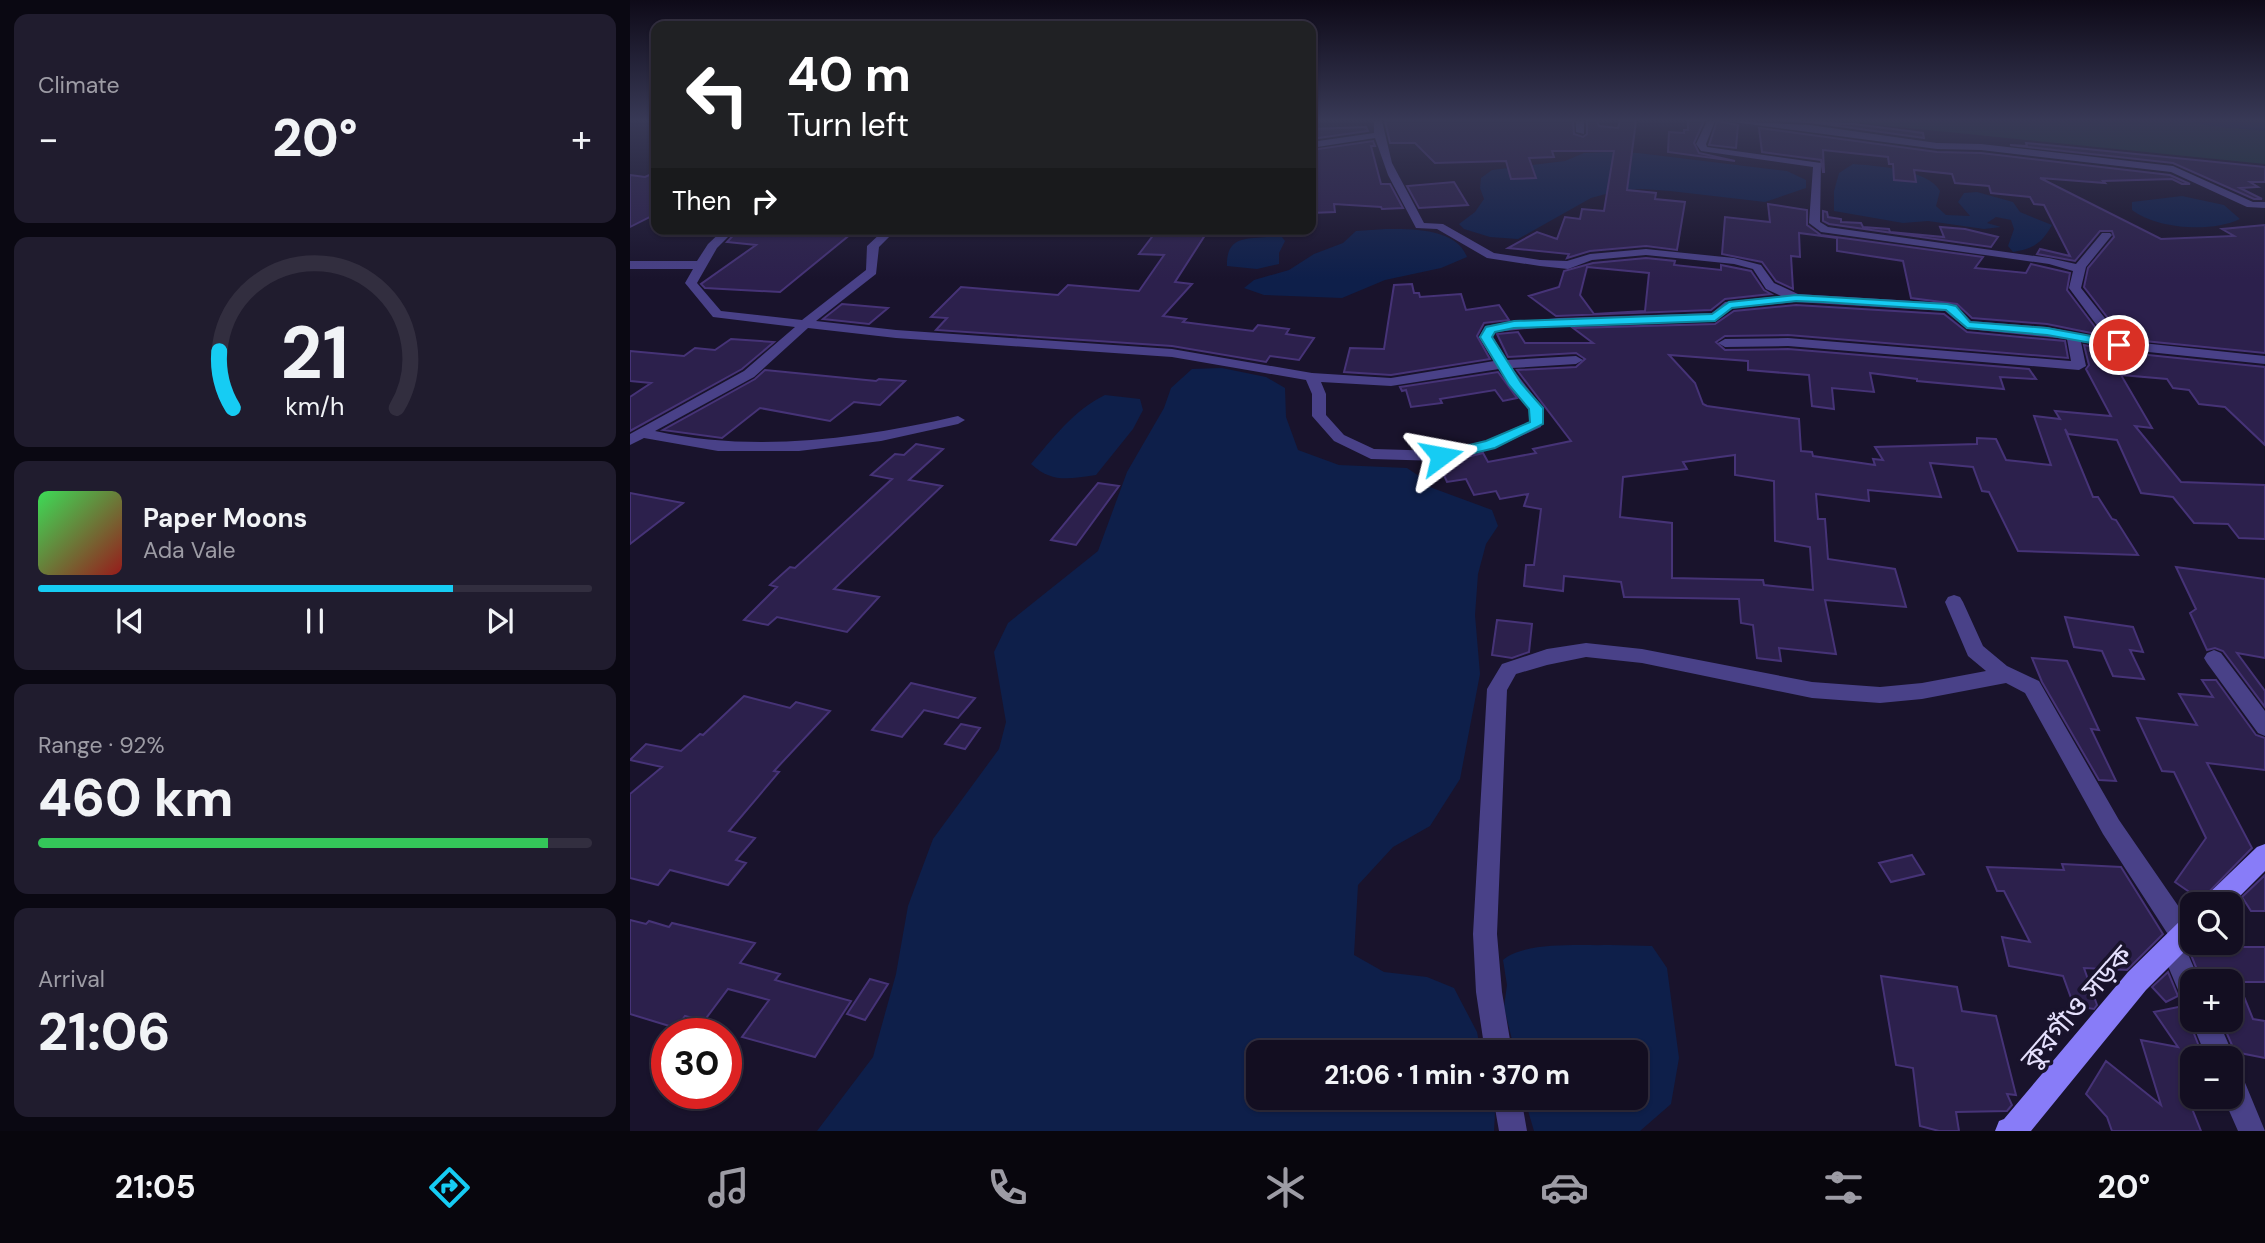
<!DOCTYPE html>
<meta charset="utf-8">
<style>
:root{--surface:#130e21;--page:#201c2e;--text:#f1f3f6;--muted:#9d9ca5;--line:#322e3f;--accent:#16ccf3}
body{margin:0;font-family:"DM Sans","Noto Sans Bengali",sans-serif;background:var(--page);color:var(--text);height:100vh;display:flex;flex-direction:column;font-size:26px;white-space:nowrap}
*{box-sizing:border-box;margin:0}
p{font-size:23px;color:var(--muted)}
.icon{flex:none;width:38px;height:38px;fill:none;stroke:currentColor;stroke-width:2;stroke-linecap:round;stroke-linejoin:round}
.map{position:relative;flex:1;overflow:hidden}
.details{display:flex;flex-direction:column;gap:14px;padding:14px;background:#0a0812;width:630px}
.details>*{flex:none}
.hud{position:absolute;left:21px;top:21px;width:665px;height:214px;border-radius:14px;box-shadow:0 2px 5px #0004,0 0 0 2px var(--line);background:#202124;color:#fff;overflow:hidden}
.controls{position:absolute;left:1550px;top:892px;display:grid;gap:14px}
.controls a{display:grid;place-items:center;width:63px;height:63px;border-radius:14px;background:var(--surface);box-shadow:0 2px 5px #0004,0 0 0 2px var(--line);font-size:35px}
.speed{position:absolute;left:21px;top:1018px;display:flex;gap:14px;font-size:35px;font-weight:700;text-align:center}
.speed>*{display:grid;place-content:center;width:91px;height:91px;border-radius:50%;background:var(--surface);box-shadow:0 2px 5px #0004,0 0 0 2px var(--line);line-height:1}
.speed .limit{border:10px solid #d22;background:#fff;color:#111}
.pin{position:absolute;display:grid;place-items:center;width:60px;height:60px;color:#fff;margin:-30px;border:4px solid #fff;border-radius:50%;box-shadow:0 2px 7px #0007}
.me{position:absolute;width:77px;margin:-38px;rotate:77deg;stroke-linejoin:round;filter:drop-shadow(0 0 5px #0008)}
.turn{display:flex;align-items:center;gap:24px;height:147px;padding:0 21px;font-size:32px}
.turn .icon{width:91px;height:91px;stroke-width:2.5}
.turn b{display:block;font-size:49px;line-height:60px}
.then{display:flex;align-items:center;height:66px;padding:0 21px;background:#0003;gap:14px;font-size:26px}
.big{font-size:52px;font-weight:800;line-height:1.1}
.details .card{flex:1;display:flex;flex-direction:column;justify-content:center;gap:10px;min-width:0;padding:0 24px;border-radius:14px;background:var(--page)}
.details .dial{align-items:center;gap:0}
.dial svg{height:182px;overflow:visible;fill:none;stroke:var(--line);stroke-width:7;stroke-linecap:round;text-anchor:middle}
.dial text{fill:var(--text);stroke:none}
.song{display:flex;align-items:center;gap:21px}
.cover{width:84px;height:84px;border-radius:10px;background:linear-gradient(135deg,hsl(130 70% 55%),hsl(0 70% 35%))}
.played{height:7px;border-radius:4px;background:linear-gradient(90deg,var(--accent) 75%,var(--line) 75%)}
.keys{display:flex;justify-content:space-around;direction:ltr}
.heat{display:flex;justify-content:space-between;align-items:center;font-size:38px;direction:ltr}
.charge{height:10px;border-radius:5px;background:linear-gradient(90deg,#34c759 92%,var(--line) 0)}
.trip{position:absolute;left:616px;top:1040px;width:402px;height:70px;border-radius:14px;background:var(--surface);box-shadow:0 2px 5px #0004,0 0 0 2px var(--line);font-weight:800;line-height:70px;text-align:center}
.menu{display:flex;height:112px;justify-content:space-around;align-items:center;background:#08060d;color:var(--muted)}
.menu .icon{width:49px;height:49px}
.menu .on{color:var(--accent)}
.menu b{font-size:32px;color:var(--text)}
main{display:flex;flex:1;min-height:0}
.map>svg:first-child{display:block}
.green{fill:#163436}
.water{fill:#0e1f4a}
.building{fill:#2c204c;stroke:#463377;stroke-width:2;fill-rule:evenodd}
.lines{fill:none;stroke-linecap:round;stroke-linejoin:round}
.street{fill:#494188;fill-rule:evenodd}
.secondary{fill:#887cf8;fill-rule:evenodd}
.route{fill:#16ccf3;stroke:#0e859e;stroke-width:2}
.labels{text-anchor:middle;stroke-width:7;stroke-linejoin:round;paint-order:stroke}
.near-street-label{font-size:28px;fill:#e5e0fd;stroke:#19132c}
</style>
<main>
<section class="details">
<div class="card"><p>Climate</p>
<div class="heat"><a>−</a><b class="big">20°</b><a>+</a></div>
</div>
<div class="card dial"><svg viewBox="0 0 100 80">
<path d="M14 69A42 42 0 1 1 86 69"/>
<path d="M14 69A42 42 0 0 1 8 44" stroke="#16ccf3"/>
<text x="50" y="56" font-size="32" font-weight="700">21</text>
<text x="50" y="72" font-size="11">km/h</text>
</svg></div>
<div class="card">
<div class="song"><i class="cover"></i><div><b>Paper Moons</b><p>Ada Vale</p></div></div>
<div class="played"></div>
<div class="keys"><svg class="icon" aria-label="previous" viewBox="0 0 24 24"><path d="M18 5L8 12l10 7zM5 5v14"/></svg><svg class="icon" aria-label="pause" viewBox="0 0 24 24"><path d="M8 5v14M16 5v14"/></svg><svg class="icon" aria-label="next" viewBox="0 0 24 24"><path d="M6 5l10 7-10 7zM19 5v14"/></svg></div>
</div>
<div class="card"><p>Range · 92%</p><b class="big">460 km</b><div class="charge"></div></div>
<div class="card"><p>Arrival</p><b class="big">21:06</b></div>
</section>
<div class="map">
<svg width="1635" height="1131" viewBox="0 0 1635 1131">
<rect width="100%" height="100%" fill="#19132c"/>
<path class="green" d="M1209 121H1635V164Z"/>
<path class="water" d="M1559 121H1635V131L1581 126Z
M975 152 1008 153 1157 171 1176 180V188L1135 202 1040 191 1012 189 987 191 961 198 888 239 860 237 834 229 829 224 845 212 854 199 850 188 851 178 862 170 935 161 954 153Z
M1223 164C1246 166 1298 169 1310 191L1306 206 1316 215 1340 216 1328 202 1334 193 1347 192 1383 202 1390 212 1422 225C1412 243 1403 249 1383 252L1378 246 1384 229 1381 220 1366 217 1357 223 1371 227 1354 229 1298 221 1273 223 1204 211V191L1209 173Z
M1552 196 1594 205 1610 219C1581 233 1527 229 1502 210V202Z
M756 229C782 229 826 228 837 257L811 268 755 280 712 298 634 295 614 288 624 280 659 270 684 254 713 243 726 231Z
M643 236 652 237 655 241 649 253V264L627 269 597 266C596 233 620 240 643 236Z
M592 368 636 377 655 388 656 417 668 450 709 465 777 468 789 476 797 486 862 510 868 526 856 544 848 574 845 615 850 674 830 779 800 826 763 847 728 885 724 955 754 972 797 977 824 988 847 1032 851 1052H628V1097H862L865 1113 864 1131H187L243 1057 266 974 278 906 303 839 369 749 376 722 364 652 378 623 468 551 497 472 534 408 541 388 562 369Z
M475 395 510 399 513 410 503 429 466 475C438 479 422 483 401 464 422 439 444 410 475 395Z
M979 945 1022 946 1037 968 1049 1058 1041 1104 1010 1131H904L894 1097H1006V1052H885L874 1007 877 985 873 960C895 941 951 946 979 945Z"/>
<path class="building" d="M755 121H943L944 134 953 137 957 134V121H967L969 126 988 128 990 121H1006L997 190 1026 193 1025 199 1055 202 1047 250 1016 246 960 251 937 258 939 254 878 248 907 232 927 239 935 217 950 219 952 209 974 211 984 151H922L924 157 899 158 906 178 881 179 876 161 805 163 785 143H760Z
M1058 121H1074L1064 143 1069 153 1105 161 1038 152 1039 132 1054 133V130H1058Z
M1087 121 1108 125 1106 148 1079 145Z
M1152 121 1224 124 1293 133 1294 138 1180 122Z
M736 127 738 131 681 139V129Z
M1129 128 1307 152 1351 153 1540 175 1560 184H1552L1542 179 1473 181 1475 183 1410 178 1531 239 1604 236 1592 229 1635 225V353L1494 339 1454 287 1458 268 1484 237 1482 231H1470L1445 261 1407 254 1410 249 1440 256 1414 205 1404 204 1400 197 1361 193 1359 186 1325 183 1322 174 1284 170 1286 182 1264 180 1263 164H1259L1258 157 1193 150 1194 172H1193L1191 160 1132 152Z
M743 141 745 146H741L751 184H760L773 208 752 209 751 207 704 204 705 212 681 213V150Z
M1396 143 1635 167V182H1620L1628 187 1610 188 1632 199H1624L1543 163 1380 145 1397 146Z
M26 172V214L0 227V175L15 177Z
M824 182 838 205 789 208 777 186Z
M1138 204 1177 210V225L1191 235 1353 257 1345 268 1396 273 1401 264 1440 273 1437 290 1471 335 1417 324 1342 318 1327 304 1281 298 1273 261 1207 251V238L1169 233 1170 257 1161 256 1163 289 1146 281 1132 262 1092 254 1095 217 1140 222Z
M1193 211 1197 212 1198 217 1211 219V222L1231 223 1233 227 1259 229 1260 232 1314 237 1310 227 1335 229 1368 237 1361 247 1199 224 1193 221Z
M109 229H227L150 292 75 288 71 284 126 245 97 242Z
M528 229H579L545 282 562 284 533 316 556 319 553 322 623 331 628 325 659 329 656 334 684 338 669 360 640 356 636 362 542 346 306 330 317 318 301 317 331 287 428 295 438 285 509 291 534 255 509 254Z
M1016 258 1045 261 1044 265 1091 270V265L1121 271 1134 290 1141 294 1095 299 1081 310 926 316 899 296 929 287 934 271 963 263ZM957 267 1019 273 1015 311 964 314 950 295Z
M782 284 784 293H789L790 297 831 294 836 310 869 305 879 320 854 323 847 336 860 359 761 375 714 372 720 348 754 349 764 285Z
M212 304 258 308 239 324 193 319Z
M1166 305 1314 314 1337 332 1435 341 1438 358 1158 335 1095 336 1086 342 1095 350 1158 349 1399 369 1406 379 1370 377 1374 389 1287 381V379L1240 373 1244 392 1202 388 1204 409 1182 406 1179 375 1118 370V361L1039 355 1065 383 1073 404 1077 406 1169 419 1171 451 1182 452 1183 456 1245 465 1243 459 1253 460 1245 447 1347 444V438L1366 439 1376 460 1421 465 1404 416 1430 419 1425 411 1481 416 1456 369 1459 365 1454 345 1489 352 1635 367V445L1595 407 1569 404 1559 390 1543 388 1537 379 1491 375 1522 428 1505 426 1551 482 1635 485V539L1609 538 1598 524 1564 523 1543 497 1511 493 1487 440 1438 434 1435 429 1463 497H1468L1482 519 1486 520 1508 555 1388 551 1359 492 1352 491 1343 467 1300 463 1311 497 1238 490 1239 501 1186 494 1188 519H1195L1198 559 1265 569 1276 607 1195 600 1206 654 1149 648 1151 661 1127 658 1123 625 1111 623 1109 599 994 597 991 582 934 576 933 591 894 586 896 565H904L911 509 894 506 898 494 870 499 866 491 844 495 836 479 817 482 809 464 853 453 858 462 906 453 903 449 941 441 887 370 946 367 955 359 946 353 878 357 867 334 888 332 895 343H963L943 328 1085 324 1104 311ZM1105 455V475L1144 481 1145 541 1180 547 1183 590 1134 585 1133 580 1042 578V523L990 517 993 477 1057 469 1053 462Z
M101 339 144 342 112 369 0 431V397L21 383 0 381V351L54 356 65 348 85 350Z
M135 370 246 381 249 379 275 381 250 405 224 402 200 421 130 408 92 438 33 430 125 379Z
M868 372 887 398 873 401 865 390 810 399 812 403 781 407 776 390 772 391 770 387Z
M286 444 313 449 279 480 312 486 204 589 249 597 217 632 147 617 138 625 114 620 147 587 140 585 160 567 165 568 262 479 241 475 265 454 274 455Z
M468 483 489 486 446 545 421 540Z
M0 493 53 503 0 544Z
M1546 567 1635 579V658L1607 653 1635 691V707L1593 651 1585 648 1577 650 1560 613 1566 609Z
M1435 617 1503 627 1513 652 1500 650 1514 679 1483 676 1472 651 1444 647Z
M867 620 902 624 899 652 882 658 862 655Z
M1402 658 1437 661 1469 730 1461 729 1486 781 1469 780 1412 682Z
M1572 680H1586L1626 735 1635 738V770L1577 763 1622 848 1571 900 1545 882 1576 838 1544 772 1532 771 1507 718 1567 725 1549 694 1583 697Z
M281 683 345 698 328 718 294 710 272 737 242 730Z
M114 696 160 708 166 702 200 711 144 771 149 772 99 831 125 838 106 860 116 863 98 885 40 870 28 885 0 878V794L32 767 0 760 16 744 51 751 70 734 73 735Z
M331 724 350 728 335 749 315 744Z
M1282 855 1294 874 1261 882 1249 863Z
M1432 864 1491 867 1533 934 1497 970 1454 968 1467 1005 1464 1009 1444 1006 1433 976 1379 966 1372 937 1400 942 1374 891H1367L1357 867 1434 870Z
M1635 875V911H1621L1612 897Z
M0 920 16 924 19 921 39 927 42 923 125 943 110 963 150 974 145 980 221 1001 185 1057 112 1037 139 1000 98 989 74 1021 55 1016 46 1028 0 1014Z
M1563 947H1635V982H1608L1623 1019 1635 1021V1058L1605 1052 1591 1020H1601V982H1572L1559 950Z
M1538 972 1548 996 1536 1002 1522 987Z
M1251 976 1327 987 1332 1011 1366 1016 1386 1095 1377 1094 1382 1105 1377 1111 1326 1112 1329 1131H1309L1290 1126 1283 1068 1266 1065Z
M240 979 258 984 235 1020 217 1014Z
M1553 1006 1561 1014 1559 1021 1574 1059H1563V1111L1571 1131H1482L1477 1117 1456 1094 1476 1061 1531 1105 1511 1040 1548 1047 1524 1012Z"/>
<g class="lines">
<path class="street" d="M744 121H752L762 163 794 223 813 224 864 253 910 260 937 261 960 254 1016 249 1104 258 1131 265 1144 283 1168 294 1317 303 1326 306 1341 321 1417 327 1477 339 1439 288 1443 271 1419 264 1191 232 1179 223 1183 167 1071 151 1066 144 1077 121H1085L1076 144 1077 147 1191 163 1190 222 1198 227 1419 258 1446 264 1472 233H1480L1482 235 1456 267 1451 288 1493 341 1635 356V364L1489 349 1451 342 1456 366 1449 370 1158 346 1095 347 1088 343 1095 339 1158 338 1441 361 1437 339 1337 329 1315 311 1166 302 1103 308 1085 321 929 326 865 332 863 337 877 360 946 356 953 360 946 364 882 368 913 408 911 427 865 448 811 461 741 459 704 441 682 416V394L676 380 542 357 266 338 178 328 124 377 25 431C126 453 228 439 328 416L335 420 328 424 251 441 169 451H88L14 438 0 445V434L114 371 165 327 83 317 55 283 63 269H0V261H67L78 244 94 229H106L87 248 67 283 91 311 172 320 236 270 237 246 252 232 283 229 260 236 249 247 246 274 186 321 266 330 542 349 682 373 761 378 864 361 849 337 855 326 860 325 929 318 1082 313 1095 302 1151 296 1136 289 1123 269 1104 264 1016 255 962 260 938 269 910 266 857 258 807 229 786 228 758 175 745 138 681 148V142L744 133ZM869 369 899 409V422L855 441 811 451 744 449 714 435 696 415V394L691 382 761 386Z
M946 121H954V134L946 132Z
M1096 121 1180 125 1307 143 1351 144 1543 166 1623 202H1635V208L1617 207 1541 172 1351 150 1307 149Z
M1324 595 1330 597 1333 602 1353 646 1377 666 1409 681 1489 820 1562 926 1563 941 1555 947 1570 982H1563V1008L1554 1004 1530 947 1533 938 1539 936 1473 834 1395 693 1376 683 1292 699 1250 703 1182 698 1012 663 956 657 917 665 886 674 877 690 867 934 872 992 882 1052H855L846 992 843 934 857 689 872 664 917 649 956 643 1012 649 1182 682 1250 687 1292 683 1356 671 1338 656 1315 602 1318 597Z
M1584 650 1591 653 1635 711V736L1628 733 1577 663 1574 658 1577 653Z
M1563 1015V1020H1588L1605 1059 1601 1067V1059H1577L1561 1020Z
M1601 1069 1611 1073 1635 1131H1608L1593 1097H1601Z
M863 1097H891L897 1131H869Z"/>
<path class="secondary" d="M1635 844V871L1601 905H1572L1575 897 1627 847Z
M1563 914V943L1516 990 1401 1131H1365L1369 1121 1374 1119 1498 972 1554 917Z"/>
</g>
<linearGradient id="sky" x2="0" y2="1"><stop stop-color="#0e0a18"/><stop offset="0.43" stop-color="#383956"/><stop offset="1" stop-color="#383956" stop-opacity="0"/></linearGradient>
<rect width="1635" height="279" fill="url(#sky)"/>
<path class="route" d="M1166 295 1317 304 1326 306 1340 322 1417 328 1489 341 1495 345 1489 348 1417 335 1337 328 1316 310 1193 302 1166 301 1102 308 1085 321 884 328 865 332 862 337 891 383 913 408V424L865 448 811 461 804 456 806 453 856 441 900 422 899 409 879 385 850 337 856 327 884 321 1082 314 1099 302Z"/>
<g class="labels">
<g class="near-street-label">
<text transform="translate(1446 1007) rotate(-49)" y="10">কুরগাঁও সড়ক</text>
</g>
</g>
</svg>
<div class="controls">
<a><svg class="icon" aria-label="search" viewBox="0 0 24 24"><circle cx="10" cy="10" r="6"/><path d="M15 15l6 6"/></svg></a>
<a>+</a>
<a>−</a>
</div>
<div class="speed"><div class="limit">30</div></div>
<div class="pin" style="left:1489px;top:345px;background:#d93025"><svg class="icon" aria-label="arrive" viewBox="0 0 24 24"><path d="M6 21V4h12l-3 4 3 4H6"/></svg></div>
<svg class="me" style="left:811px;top:456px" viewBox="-20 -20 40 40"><path d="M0-17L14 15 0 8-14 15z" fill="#16ccf3" stroke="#fff" stroke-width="4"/></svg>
<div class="trip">21:06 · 1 min · 370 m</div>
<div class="hud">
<div class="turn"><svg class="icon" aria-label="left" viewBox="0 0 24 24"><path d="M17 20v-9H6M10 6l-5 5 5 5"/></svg><div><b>40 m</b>Turn left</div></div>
<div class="then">Then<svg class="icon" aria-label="right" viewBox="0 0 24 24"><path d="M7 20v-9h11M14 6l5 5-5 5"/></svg></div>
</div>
</div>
</main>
<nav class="menu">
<b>21:05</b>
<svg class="icon on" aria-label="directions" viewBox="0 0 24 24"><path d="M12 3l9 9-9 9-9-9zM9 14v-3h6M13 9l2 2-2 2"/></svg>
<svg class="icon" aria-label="music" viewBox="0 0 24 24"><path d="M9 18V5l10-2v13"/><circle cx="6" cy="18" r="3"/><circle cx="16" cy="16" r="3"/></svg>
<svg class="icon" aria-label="phone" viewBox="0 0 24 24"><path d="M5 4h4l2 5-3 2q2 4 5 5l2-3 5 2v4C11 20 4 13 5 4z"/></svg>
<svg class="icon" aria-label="climate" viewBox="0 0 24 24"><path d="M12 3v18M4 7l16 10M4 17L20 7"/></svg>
<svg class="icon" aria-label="car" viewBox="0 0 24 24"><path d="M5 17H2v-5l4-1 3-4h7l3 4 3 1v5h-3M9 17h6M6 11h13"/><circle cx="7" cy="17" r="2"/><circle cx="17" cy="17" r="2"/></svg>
<svg class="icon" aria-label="filters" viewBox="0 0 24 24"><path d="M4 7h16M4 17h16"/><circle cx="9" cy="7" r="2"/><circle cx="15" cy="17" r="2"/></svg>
<b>20°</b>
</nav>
